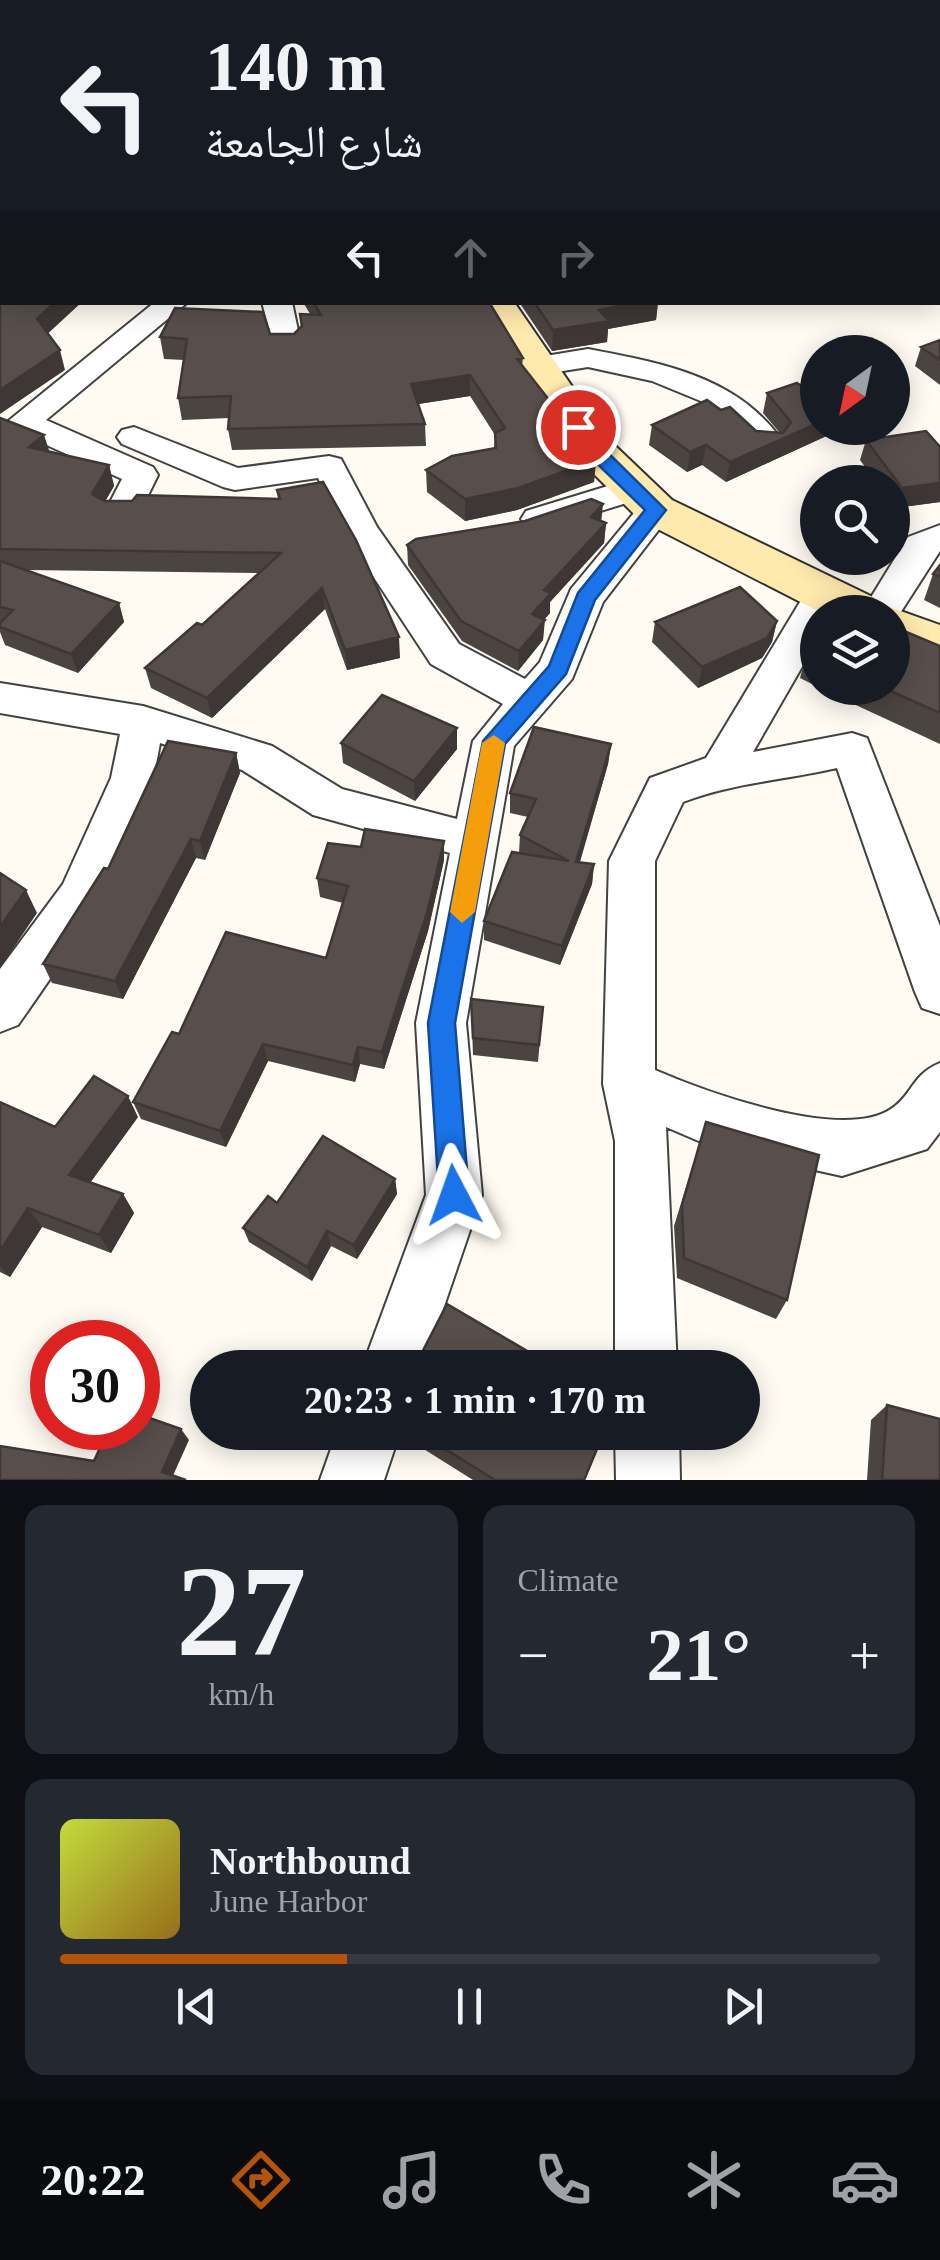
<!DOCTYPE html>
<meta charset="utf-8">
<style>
:root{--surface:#171b24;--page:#242831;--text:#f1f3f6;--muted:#9ea1a6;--line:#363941;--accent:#b45309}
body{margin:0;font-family:"Times New Roman","Noto Naskh Arabic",serif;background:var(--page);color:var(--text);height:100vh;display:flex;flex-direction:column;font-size:38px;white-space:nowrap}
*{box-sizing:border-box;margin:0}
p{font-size:32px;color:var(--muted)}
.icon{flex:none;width:55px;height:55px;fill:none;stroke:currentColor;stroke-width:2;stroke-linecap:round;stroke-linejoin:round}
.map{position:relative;height:1480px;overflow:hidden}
.details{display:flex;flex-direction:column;gap:25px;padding:25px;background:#0d0f14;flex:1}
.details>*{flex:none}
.hud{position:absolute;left:0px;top:0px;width:940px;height:305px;box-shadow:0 5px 25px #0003;background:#171b24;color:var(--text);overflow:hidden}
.needle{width:65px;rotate:213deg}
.buttons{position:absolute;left:800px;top:335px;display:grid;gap:20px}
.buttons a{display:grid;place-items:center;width:110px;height:110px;border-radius:50%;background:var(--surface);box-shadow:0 5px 25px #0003;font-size:50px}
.speed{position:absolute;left:30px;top:1320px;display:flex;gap:20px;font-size:50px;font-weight:700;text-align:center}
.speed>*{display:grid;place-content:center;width:130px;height:130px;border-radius:50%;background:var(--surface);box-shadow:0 5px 25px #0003;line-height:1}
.speed .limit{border:15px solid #d22;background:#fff;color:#111}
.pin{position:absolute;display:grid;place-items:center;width:85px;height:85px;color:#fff;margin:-42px;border:5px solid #fff;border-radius:50%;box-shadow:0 2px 10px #0007}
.me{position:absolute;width:110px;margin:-55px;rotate:356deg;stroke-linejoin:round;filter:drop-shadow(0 0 8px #0008)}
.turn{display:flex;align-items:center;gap:35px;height:210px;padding:0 40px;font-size:45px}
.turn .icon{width:130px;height:130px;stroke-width:2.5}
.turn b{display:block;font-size:70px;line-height:85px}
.lanes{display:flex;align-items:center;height:95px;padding:0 40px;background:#0003;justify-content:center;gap:50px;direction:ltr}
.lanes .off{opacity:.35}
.big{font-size:75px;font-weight:800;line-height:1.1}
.details .card{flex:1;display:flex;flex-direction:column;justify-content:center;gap:15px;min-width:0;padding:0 35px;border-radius:20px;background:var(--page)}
.details .dial{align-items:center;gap:0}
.dial b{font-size:130px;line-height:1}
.song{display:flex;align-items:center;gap:30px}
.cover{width:120px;height:120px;border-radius:15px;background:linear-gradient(135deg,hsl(70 70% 55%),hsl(40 70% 35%))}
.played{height:10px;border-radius:5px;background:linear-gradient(90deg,var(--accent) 35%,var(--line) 35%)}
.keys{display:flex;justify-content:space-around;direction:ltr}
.heat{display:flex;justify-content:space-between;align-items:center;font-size:55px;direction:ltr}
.details .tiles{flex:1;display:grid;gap:25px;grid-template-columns:1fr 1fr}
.card:last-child{grid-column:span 2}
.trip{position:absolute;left:190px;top:1350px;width:570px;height:100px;border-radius:50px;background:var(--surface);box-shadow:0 5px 25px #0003;font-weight:800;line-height:100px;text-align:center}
.tabs{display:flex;height:160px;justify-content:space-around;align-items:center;background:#090b0e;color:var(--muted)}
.tabs .icon{width:70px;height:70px}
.tabs .active{color:var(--accent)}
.tabs b{font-size:45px;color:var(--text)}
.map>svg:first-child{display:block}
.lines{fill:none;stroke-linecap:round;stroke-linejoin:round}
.street-casing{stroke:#424242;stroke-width:4}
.secondary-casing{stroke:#313131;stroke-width:4}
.street{fill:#fff;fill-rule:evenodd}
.secondary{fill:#ffeaad;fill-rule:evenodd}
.wall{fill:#4c4441}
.shaded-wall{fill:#3e3735}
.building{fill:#584f4c;stroke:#3e3735;stroke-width:2.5}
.route{fill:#1a73e8;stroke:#114b97;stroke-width:2.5}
.slow{fill:#f59e0b}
</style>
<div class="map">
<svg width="940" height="1480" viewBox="0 0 940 1480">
<rect width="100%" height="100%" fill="#fffbf2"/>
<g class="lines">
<g class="street-casing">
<path id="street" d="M2 85V99L0 100V86Z
M2 279V297L0 298V280Z
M155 302H188L46 420 153 467 158 475 137 518H111L106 510 122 479 11 429 7 422Z
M262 302H292L301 345 297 352H275Z
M588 349C661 363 738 376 783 442L778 449H754L708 404 652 381 588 367 538 375 522 366 527 359Z
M134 427 238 468 329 456 341 459 377 527 459 644 525 679 540 662 571 589 643 502H669L674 510 603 602 572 679 514 746 466 1023 482 1195 423 1368H362L426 1195 416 1023 450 853 313 815 242 770 160 743C143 849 78 939 18 1025L0 1032V969L63 884 111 778 120 734 0 713V683L143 706 272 746 342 789 457 819 473 741 503 704 431 664 342 529 318 478 235 490 223 487 122 444 117 437 122 430Z
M634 478 646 481 651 489 646 497 539 530 526 527 521 519 526 511Z
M940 525V551L895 621 892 612H862L908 537Z
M823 583 837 587 842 596 833 612H818V639L753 752 852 733 867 738 940 926V1014L922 1008 915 992 837 768C785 780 732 783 683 802L655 861V1070C706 1092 842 1142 891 1109 913 1095 911 1075 940 1063V1132L927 1149 842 1176 715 1148 666 1127 677 1368H615V1141L603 1084 609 861 650 778 706 758 809 587Z
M337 1432H400L384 1480H320Z
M615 1432H679L680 1480H616Z"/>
</g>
<g class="secondary-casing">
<path id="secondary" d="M295 0H324L325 2H297Z
M476 302H514L608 439 672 500 879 600 885 610 892 608 940 625V662L892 645V612H820L640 520 577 457Z"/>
</g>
<use href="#street" class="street"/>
<use href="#secondary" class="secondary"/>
</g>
<path class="wall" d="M50 0H141L135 2H58Z
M0 177H2V229L0 228Z
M303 302H489L523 358 522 366 596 460 594 482 517 510 465 521 427 492 426 470 494 448 495 435 470 396 418 404 425 424 426 446 232 450 228 429 229 418 182 420 178 398 184 360 164 359 160 337 270 334H294L310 314Z
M519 302H658L656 320 608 329 607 342 552 351Z
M940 340V385L915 366 921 347Z
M767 393 818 428H835L833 433 726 482 702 465 687 472 649 445 652 425 779 432 763 413Z
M0 417 49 451 109 465 114 486 105 501 278 499 277 490 400 658 347 670 325 609 212 718 151 688 145 668 202 625 259 573 26 570 119 603 124 622 78 673 5 645 0 632Z
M866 440 940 447V502L895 508 892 504V482H876L860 460Z
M601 521 606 523 604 543 550 602V613L544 620 543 640 518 671 462 641 408 565 407 545Z
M940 565V608L924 600 933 574Z
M777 621 772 642 762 658 698 688 652 642 655 622Z
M818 635V687L800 678 807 653Z
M940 646V744L819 688H892Z
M341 743 457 749 415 801 343 763Z
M611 744 608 764 580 862 594 864 592 884 560 965 484 940V921L519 853 520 835 528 817 510 813V793Z
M236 753 240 773 205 860 196 858 123 999 52 983 43 964 108 869Z
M444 841V860L428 931 384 1069 360 1064 355 1082 268 1061 226 1147 141 1119 133 1102 179 1034 326 958 343 903 320 897 317 878 361 847Z
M471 999 543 1007 538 1062 473 1055Z
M0 1102 55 1127 138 1117 90 1183 123 1194 134 1213 111 1253 42 1227 10 1277 0 1272Z
M706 1122 787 1300 776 1319 677 1278 674 1226Z
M395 1179 397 1194 357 1259 331 1246 312 1281 249 1242 243 1228 277 1203Z
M887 1405 940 1480H867L871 1420Z
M402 1432H605L585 1480H473L403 1436Z"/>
<path class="shaded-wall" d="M108 0H141L135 2H101Z
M2 60V78H0V61Z
M55 302H82L42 339 37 319Z
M640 302H658L656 320 608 329 607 342 552 351 553 330 599 310Z
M60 350 65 370 0 414V390Z
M470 375V396L412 405 411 384Z
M818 423V428H835L833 433 726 482 730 462Z
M44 435 51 456 29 447Z
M706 445 702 465 687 472 690 452Z
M596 460 594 482 517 510 465 521V499Z
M109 465 114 486 98 514 92 494Z
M940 483V502L895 508 902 488Z
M603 504 601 524 591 517Z
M606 523 604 543 550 602V613L531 634 532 614 544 590Z
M322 588 325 609 212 718 207 698Z
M119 603 124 622 78 673 71 654Z
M545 620 543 640 518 671 519 651Z
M777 621 772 642 762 658 698 688 702 667Z
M399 637 400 658 347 670 345 650Z
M457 728V749L415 801 414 781Z
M611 744 608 764 574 881 576 862Z
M236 753 240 773 205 860 200 841Z
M191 839 196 858 123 999 115 981Z
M444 841V860L428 931 384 1069 382 1052Z
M594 864 592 884 560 965 562 946Z
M26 890 37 913 0 968V927Z
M263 1044 268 1061 226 1147 220 1131Z
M358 1047 360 1064 355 1082 353 1065Z
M128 1096 138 1117 81 1195 69 1175Z
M395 1179 397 1194 357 1259 354 1245Z
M123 1194 134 1213 111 1253 99 1235Z
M28 1208 42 1227 10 1277 0 1266V1251Z
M327 1231 331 1246 312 1281 307 1267Z
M181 1429 189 1440 171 1480 162 1472Z"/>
<path class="building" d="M87 0H108L101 2Z
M0 177H2V211H0Z
M2 300V302H55L37 319 60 350 0 390V302Z
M313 302H489L523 358 517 359 596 460 518 488 465 499 426 470 452 456 496 448 495 433 505 428 470 375 411 384 425 424 228 429 231 396 178 398 187 339 160 337 175 308 263 312 270 334H294L302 326 300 314 321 315Z
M534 302H640L599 310 609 321 553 330Z
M940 340V360L921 347Z
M797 383 818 398V423L730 462 706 445 690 452 652 425 707 400 721 410 730 407 756 431 783 433 791 422 767 393Z
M0 418 44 435 29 447 109 465 92 494 105 501H132L137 495 280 499 277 490 323 482 356 540 399 637 345 650 322 588 207 698 145 668 197 623 202 625 281 553 0 549Z
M926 431 940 447V483L902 488 866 440Z
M591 499 603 504 591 517 606 523 544 590 551 593 532 614 545 620 519 651 461 621 407 545 416 539 525 521Z
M0 561 119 603 71 654 0 627V623L13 610 0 607Z
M940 565V577L933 574Z
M740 587 777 621 767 638 702 667 655 622Z
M836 603 859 612H831Z
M892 626 940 646V713L884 688H892Z
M818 635V657L807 653Z
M382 695 457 728 414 781 341 743Z
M534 727 611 744 576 862 594 864 562 946 484 921 512 852 569 861 520 835 536 799 510 793Z
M168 741 236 753 200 841 191 839 115 981 43 964 104 868 108 869Z
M365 829 444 841 427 913 382 1052 358 1047 353 1065 263 1044 220 1131 133 1102 172 1032 179 1034 226 932 326 958 348 886 317 878 328 843 361 847Z
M0 873 26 890 0 927Z
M471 999 543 1007 539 1045 473 1038Z
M94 1076 128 1096 69 1175 123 1194 99 1235 28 1208 0 1251V1102L55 1127Z
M706 1122 819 1155 787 1300 684 1258 682 1205Z
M323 1136 395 1179 354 1245 327 1231 307 1267 243 1228 268 1196 277 1203Z
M447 1304 556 1368H414Z
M887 1405 940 1419V1480H882Z
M138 1414 181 1429 162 1472 186 1480H0V1446L94 1461 109 1428H138Z
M418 1432H604L584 1480H495Z"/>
<path class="route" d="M572 423H585L599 444 666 510 595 600 566 674 505 744 455 1023 469 1195 464 1206 454 1210 443 1206 439 1195 428 1023 483 741 549 666 578 593 645 510 585 452 569 427Z"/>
<path class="slow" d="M494 735 505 743 475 912 462 923 450 912 482 743Z"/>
</svg>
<div class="buttons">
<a><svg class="needle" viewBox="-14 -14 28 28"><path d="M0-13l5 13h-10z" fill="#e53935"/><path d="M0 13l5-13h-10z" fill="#9ea1a6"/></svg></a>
<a><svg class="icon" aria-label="search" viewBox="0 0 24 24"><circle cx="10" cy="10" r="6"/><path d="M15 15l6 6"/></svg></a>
<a><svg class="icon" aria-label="layers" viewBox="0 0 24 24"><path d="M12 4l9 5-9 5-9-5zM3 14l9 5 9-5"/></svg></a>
</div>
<div class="speed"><div class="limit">30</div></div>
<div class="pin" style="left:578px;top:427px;background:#d93025"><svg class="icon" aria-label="arrive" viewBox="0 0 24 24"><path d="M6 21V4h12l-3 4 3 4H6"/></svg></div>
<svg class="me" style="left:454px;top:1195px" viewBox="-20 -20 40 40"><path d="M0-17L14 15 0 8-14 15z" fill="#1a73e8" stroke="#fff" stroke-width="4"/></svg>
<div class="trip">20:23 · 1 min · 170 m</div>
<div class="hud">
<div class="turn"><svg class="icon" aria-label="left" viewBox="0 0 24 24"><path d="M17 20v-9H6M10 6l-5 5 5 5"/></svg><div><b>140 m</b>شارع الجامعة</div></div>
<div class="lanes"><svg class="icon" aria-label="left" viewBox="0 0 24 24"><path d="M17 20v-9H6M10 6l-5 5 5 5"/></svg><svg class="icon off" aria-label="ahead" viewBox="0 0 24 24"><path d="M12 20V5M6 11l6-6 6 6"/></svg><svg class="icon off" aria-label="right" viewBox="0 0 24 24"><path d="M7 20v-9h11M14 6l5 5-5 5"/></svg></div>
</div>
</div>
<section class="details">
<div class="tiles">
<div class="card dial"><b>27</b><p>km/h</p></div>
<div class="card"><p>Climate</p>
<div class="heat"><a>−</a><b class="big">21°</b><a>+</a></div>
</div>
<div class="card">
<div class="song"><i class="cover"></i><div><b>Northbound</b><p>June Harbor</p></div></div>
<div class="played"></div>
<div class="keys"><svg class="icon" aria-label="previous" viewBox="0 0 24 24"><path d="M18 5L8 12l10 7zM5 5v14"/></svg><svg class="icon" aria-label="pause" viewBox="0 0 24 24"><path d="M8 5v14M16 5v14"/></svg><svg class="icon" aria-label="next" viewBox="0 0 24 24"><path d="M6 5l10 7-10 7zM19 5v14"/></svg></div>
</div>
</div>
</section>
<nav class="tabs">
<b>20:22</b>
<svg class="icon active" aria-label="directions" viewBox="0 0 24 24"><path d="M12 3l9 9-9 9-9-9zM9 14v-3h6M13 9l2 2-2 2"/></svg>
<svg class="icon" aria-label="music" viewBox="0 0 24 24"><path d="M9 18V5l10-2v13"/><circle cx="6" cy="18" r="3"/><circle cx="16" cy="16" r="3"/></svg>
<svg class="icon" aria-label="phone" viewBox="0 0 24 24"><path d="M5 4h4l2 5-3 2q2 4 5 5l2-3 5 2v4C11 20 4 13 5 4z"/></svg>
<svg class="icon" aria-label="climate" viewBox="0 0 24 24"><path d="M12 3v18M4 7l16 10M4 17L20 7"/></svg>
<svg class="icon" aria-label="car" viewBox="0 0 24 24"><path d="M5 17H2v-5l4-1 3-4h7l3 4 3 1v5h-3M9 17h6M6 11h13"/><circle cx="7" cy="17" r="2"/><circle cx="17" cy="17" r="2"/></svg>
</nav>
